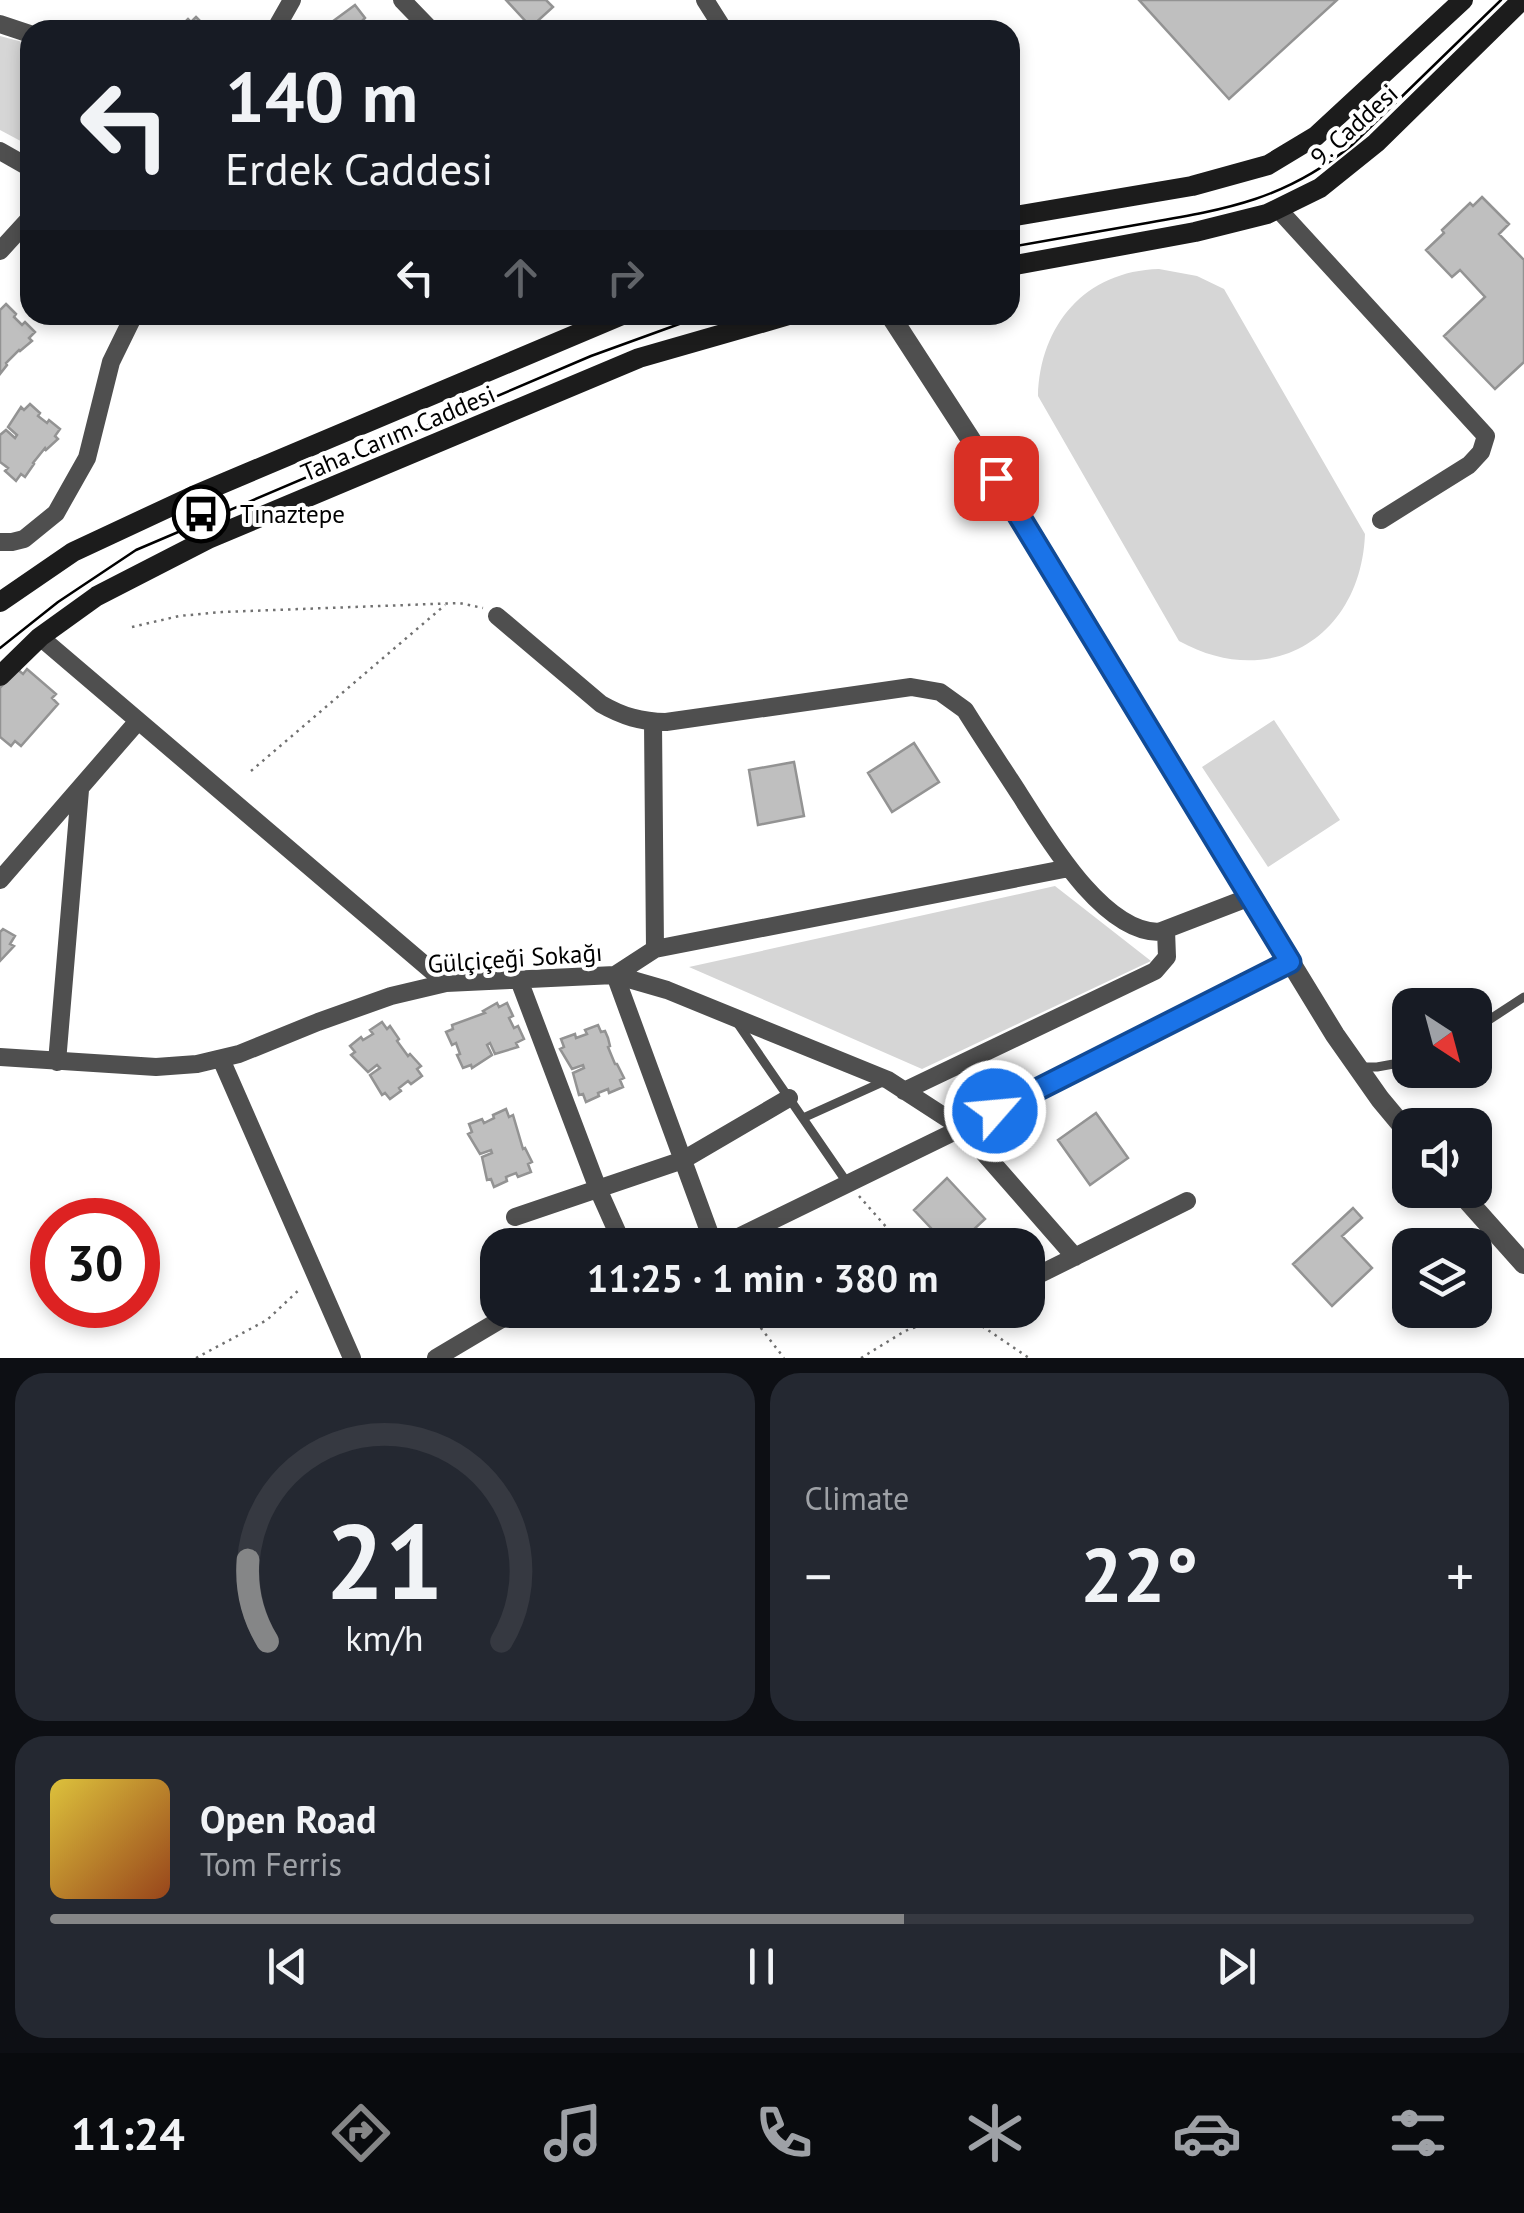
<!DOCTYPE html>
<meta charset="utf-8">
<style>
:root{--surface:#171b24;--page:#242831;--text:#f1f3f6;--muted:#9ea1a6;--line:#363941;--accent:#858687}
body{margin:0;font-family:"PT Sans",sans-serif;background:var(--page);color:var(--text);height:100vh;display:flex;flex-direction:column;font-size:38px;white-space:nowrap}
*{box-sizing:border-box;margin:0}
p{font-size:32px;color:var(--muted)}
.icon{flex:none;width:55px;height:55px;fill:none;stroke:currentColor;stroke-width:2;stroke-linecap:round;stroke-linejoin:round}
.map{position:relative;height:1358px;overflow:hidden}
.drawer{display:flex;flex-direction:column;gap:15px;padding:15px;background:#0d0f14;flex:1}
.drawer>*{flex:none}
.top-card{position:absolute;left:20px;top:20px;width:1000px;height:305px;border-radius:30px;box-shadow:0 5px 15px #0003;background:#171b24;color:var(--text);overflow:hidden}
.needle{width:65px;rotate:144deg}
.tools{position:absolute;left:1392px;top:988px;display:grid;gap:20px}
.tools a{display:grid;place-items:center;width:100px;height:100px;border-radius:20px;background:var(--surface);box-shadow:0 5px 15px #0003;font-size:50px}
.speed{position:absolute;left:30px;top:1198px;display:flex;gap:20px;font-size:50px;font-weight:700;text-align:center}
.speed>*{display:grid;place-content:center;width:130px;height:130px;border-radius:50%;background:var(--surface);box-shadow:0 5px 15px #0003;line-height:1}
.speed .limit{border:15px solid #d22;background:#fff;color:#111}
.pin{position:absolute;display:grid;place-items:center;width:85px;height:85px;color:#fff;margin:-42px;border-radius:20px;box-shadow:0 5px 15px #0006}
.me{position:absolute;width:110px;margin:-55px;rotate:63deg;stroke-linejoin:round;filter:drop-shadow(0 0 8px #0008)}
.turn{display:flex;align-items:center;gap:35px;height:210px;padding:0 40px;font-size:45px}
.turn .icon{width:130px;height:130px;stroke-width:2.5}
.turn b{display:block;font-size:70px;line-height:85px}
.lanes{display:flex;align-items:center;height:95px;padding:0 40px;background:#0003;justify-content:center;gap:50px;direction:ltr}
.lanes .off{opacity:.35}
.big{font-size:75px;font-weight:700;line-height:1.1}
.drawer .widget{flex:1;display:flex;flex-direction:column;justify-content:center;gap:15px;min-width:0;padding:0 35px;border-radius:30px;background:var(--page)}
.drawer .dial{align-items:center;gap:0}
.dial svg{height:260px;overflow:visible;fill:none;stroke:var(--line);stroke-width:7;stroke-linecap:round;text-anchor:middle}
.dial text{fill:var(--text);stroke:none}
.song{display:flex;align-items:center;gap:30px}
.cover{width:120px;height:120px;border-radius:15px;background:linear-gradient(135deg,hsl(50 70% 55%),hsl(20 70% 35%))}
.played{height:10px;border-radius:5px;background:linear-gradient(90deg,var(--accent) 60%,var(--line) 60%)}
.keys{display:flex;justify-content:space-around;direction:ltr}
.heat{display:flex;justify-content:space-between;align-items:center;font-size:55px;direction:ltr}
.drawer .tiles{flex:1;display:grid;gap:15px;grid-template-columns:1fr 1fr}
.widget:last-child{grid-column:span 2}
.trip{position:absolute;left:480px;top:1228px;width:565px;height:100px;border-radius:30px;background:var(--surface);box-shadow:0 5px 15px #0003;font-weight:700;line-height:100px;text-align:center}
.menu{display:flex;height:160px;justify-content:space-around;align-items:center;background:#090b0e;color:var(--muted)}
.menu .icon{width:70px;height:70px}
.menu .active{color:var(--accent)}
.menu b{font-size:45px;color:var(--text)}
.map>svg:first-child{display:block}
.green{fill:#d6d6d6}
.building{fill:#bfbfbf;stroke:#939393;stroke-width:2.5}
.lines{fill:none;stroke-linecap:round;stroke-linejoin:round}
.path{stroke:#717171;stroke-width:2.5;stroke-dasharray:2.5 5;stroke-linecap:butt}
.service{stroke:#4f4f4f;stroke-width:9}
.minor{stroke:#4f4f4f;stroke-width:18}
.tertiary{stroke:#4f4f4f;stroke-width:20}
.secondary{stroke:#1c1c1c;stroke-width:20}
.tram{stroke:#000;stroke-width:2.5}
.route-casing{stroke:#114b97;stroke-width:25}
.route{stroke:#1a73e8;stroke-width:18}
.labels{text-anchor:middle;stroke-width:8;stroke-linejoin:round;paint-order:stroke}
.street-label{font-size:25px;fill:#000;stroke:#fff}
.poi-label{font-size:25px;fill:#000;stroke:#fff;text-anchor:start}
</style>
<div class="map">
<svg width="1524" height="1358" viewBox="0 0 1524 1358">
<rect width="100%" height="100%" fill="#fff"/>
<path class="green" d="M0 36 30 44V146L0 130Z
M1159 269 1197 276 1224 289 1365 534C1361 637 1271 692 1179 641L1038 396C1040 325 1085 271 1159 269Z
M1274 720 1340 820 1268 867 1202 767Z
M1055 886 1151 961 922 1069 689 967Z"/>
<path class="building" d="M506 0H546L553 7 531 27Z
M1139 0H1337L1229 99Z
M355 5 365 18 363 20 370 30H321Z
M196 17 205 26 201 30H173L180 23 182 25 188 19 191 22Z
M1482 197 1509 224 1499 234 1524 260V362L1495 389 1444 336 1485 297 1460 270 1452 277 1426 250 1444 233 1442 230 1470 203 1473 206Z
M6 304 16 314 14 317 22 325 25 322 35 332 29 338 32 341 20 351 19 350 6 363 7 365 0 374V310Z
M30 404 40 413 38 416 47 423 49 420 60 429 55 436 58 439 46 450 45 448 33 463 34 464 25 477 21 474 16 481 5 471 8 468 0 462V435L6 430 15 438 17 435 8 427 21 407 24 410Z
M17 669 23 674 27 669 56 694 52 698 58 704 21 746 15 741 11 746 0 737V688Z
M914 743 939 782 892 812 868 773Z
M794 762 804 816 758 825 749 770Z
M3 929 15 936 10 944 14 946 0 961V932Z
M497 1003 499 1007 507 1003 513 1016 509 1018 514 1028 518 1026 524 1039 516 1043 518 1047 495 1054 490 1043 487 1045 492 1055 472 1068 471 1065 463 1068 457 1055 460 1054 456 1043 452 1045 446 1032 453 1029 452 1025 485 1013 483 1011Z
M382 1022 387 1029 390 1026 399 1039 397 1041 408 1056 410 1054 421 1066 417 1069 422 1076 411 1084 408 1081 399 1088 401 1091 390 1099 385 1093 382 1095 370 1075 380 1068 377 1065 368 1072 351 1055 355 1052 350 1046 361 1037 363 1040 373 1034 370 1030Z
M598 1025 601 1032 605 1031 608 1038 610 1046 608 1047 615 1064H617L624 1078 620 1080 623 1087 609 1093 608 1089 598 1093 599 1096 586 1102 583 1094 579 1095 573 1073 584 1068 583 1065 572 1069 560 1049 564 1047 561 1039 575 1034 576 1038 587 1034 585 1030Z
M506 1109 509 1117 513 1115 523 1149 525 1148 532 1162 528 1164 531 1172 518 1177 516 1173 506 1177 507 1181 494 1187 491 1179 487 1180 482 1157 492 1153 491 1150 480 1154 468 1134 472 1132 469 1124 482 1119 484 1123 494 1118 493 1115Z
M1096 1113 1128 1158 1090 1185 1058 1140Z
M947 1178 985 1219 957 1245H947L914 1210Z
M1353 1208 1362 1218 1342 1236 1372 1268 1332 1306 1293 1264Z"/>
<g class="lines">
<path class="path" d="M132 627 179 616 222 612 459 603 483 608
M251 771 445 605
M859 1196 902 1245
M747 1310 784 1358
M976 1322 1029 1358
M196 1358 267 1320 301 1288
M861 1358 905 1331 946 1316"/>
<path class="service" d="M736 1021 848 1184
M1475 1029 1524 997
M1358 1067H1377L1410 1061
M803 1118 885 1081"/>
<path class="minor" d="M402 0 431 30
M705 0 724 30
M0 24 30 34
M275 30 292 0
M0 151 30 168
M1278 209 1486 436 1481 452 1469 465 1381 520
M0 251 30 218
M0 542H12L24 539 56 513 87 458 111 362 134 315
M497 616 601 704C622 716 641 722 666 722L911 687 940 692 965 710C983 739 1002 767 1020 795 1047 837 1102 932 1159 932L1250 897
M40 637 446 983
M653 722 655 949
M0 880 138 721
M519 980 598 1189 623 1245
M0 1057 156 1067 197 1064 239 1054 318 1022 391 996 446 983 615 975 667 990 888 1080 962 1128 1075 1257
M221 1059 352 1358
M57 1062 80 790
M904 1091 1155 971 1167 957 1166 930
M515 1217 683 1160 789 1098
M714 1245 615 975 655 949 1069 868
M722 1245 962 1128 1290 962
M1028 1280 1187 1201
M962 1313 968 1310
M436 1358 510 1314 522 1310"/>
<path class="tertiary" d="M890 315 1034 537 1228 860 1335 1035 1380 1099 1410 1135
M1458 1190 1524 1264"/>
<path class="secondary" d="M1010 217 1192 186 1268 165 1316 136 1463 0
M1010 266 1195 232 1267 214 1320 188 1376 143 1522 0
M0 602 73 552 193 496 622 315
M0 676 40 637 97 596 208 539 639 358 789 315"/>
<path class="tram" d="M1010 247C1056 239 1101 231 1147 223 1228 209 1286 199 1352 145L1501 0
M0 648 58 602 136 550 591 356 704 315"/>
</g>
<g class="lines">
<g class="route-casing">
<path id="route" d="M995 1111 1290 962 996 478"/>
</g>
<use href="#route" class="route"/>
</g>
<defs>
<g id="bus-ring" transform="scale(2.875)"><circle r="9.5" fill="#fff" stroke="#000" stroke-width="1.5"/><path d="M-5-6H5V4H4V6H2V4H-2V6H-4V4H-5ZM-3.5-4V0h7V-4ZM-3.5 1.2v1.5H-2V1.2ZM2 1.2v1.5H3.5V1.2Z" fill="#000"/></g>
</defs>
<g fill-rule="evenodd">
<use href="#bus-ring" x="201" y="514"/>
</g>
<g class="labels">
<g class="street-label">
<text transform="translate(1354 125) rotate(-42)" y="9">9. Caddesi</text>
<text transform="translate(398 433) rotate(-23)" y="9">Taha Carım Caddesi</text>
<text transform="translate(515 958) rotate(-4)" y="9">Gülçiçeği Sokağı</text>
</g>
<g class="poi-label">
<text x="240" y="523">Tınaztepe</text>
</g>
</g>
</svg>
<div class="tools">
<a><svg class="needle" viewBox="-14 -14 28 28"><path d="M0-13l5 13h-10z" fill="#e53935"/><path d="M0 13l5-13h-10z" fill="#9ea1a6"/></svg></a>
<a><svg class="icon" aria-label="sound" viewBox="0 0 24 24"><path d="M4 9h4l5-4v14l-5-4H4zM17 9q2 3 0 6"/></svg></a>
<a><svg class="icon" aria-label="layers" viewBox="0 0 24 24"><path d="M12 4l9 5-9 5-9-5zM3 14l9 5 9-5"/></svg></a>
</div>
<div class="speed"><div class="limit">30</div></div>
<div class="pin" style="left:996px;top:478px;background:#d93025"><svg class="icon" aria-label="arrive" viewBox="0 0 24 24"><path d="M6 21V4h12l-3 4 3 4H6"/></svg></div>
<svg class="me" style="left:995px;top:1111px" viewBox="-20 -20 40 40"><circle r="17" fill="#1a73e8" stroke="#fff" stroke-width="3"/><path d="M0-11L8 9 0 5-8 9z" fill="#fff"/></svg>
<div class="trip">11:25 · 1 min · 380 m</div>
<div class="top-card">
<div class="turn"><svg class="icon" aria-label="left" viewBox="0 0 24 24"><path d="M17 20v-9H6M10 6l-5 5 5 5"/></svg><div><b>140 m</b>Erdek Caddesi</div></div>
<div class="lanes"><svg class="icon" aria-label="left" viewBox="0 0 24 24"><path d="M17 20v-9H6M10 6l-5 5 5 5"/></svg><svg class="icon off" aria-label="ahead" viewBox="0 0 24 24"><path d="M12 20V5M6 11l6-6 6 6"/></svg><svg class="icon off" aria-label="right" viewBox="0 0 24 24"><path d="M7 20v-9h11M14 6l5 5-5 5"/></svg></div>
</div>
</div>
<section class="drawer">
<div class="tiles">
<div class="widget dial"><svg viewBox="0 0 100 80">
<path d="M14 69A42 42 0 1 1 86 69"/>
<path d="M14 69A42 42 0 0 1 8 44" stroke="#858687"/>
<text x="50" y="56" font-size="32" font-weight="700">21</text>
<text x="50" y="72" font-size="11">km/h</text>
</svg></div>
<div class="widget"><p>Climate</p>
<div class="heat"><a>−</a><b class="big">22°</b><a>+</a></div>
</div>
<div class="widget">
<div class="song"><i class="cover"></i><div><b>Open Road</b><p>Tom Ferris</p></div></div>
<div class="played"></div>
<div class="keys"><svg class="icon" aria-label="previous" viewBox="0 0 24 24"><path d="M18 5L8 12l10 7zM5 5v14"/></svg><svg class="icon" aria-label="pause" viewBox="0 0 24 24"><path d="M8 5v14M16 5v14"/></svg><svg class="icon" aria-label="next" viewBox="0 0 24 24"><path d="M6 5l10 7-10 7zM19 5v14"/></svg></div>
</div>
</div>
</section>
<nav class="menu">
<b>11:24</b>
<svg class="icon active" aria-label="directions" viewBox="0 0 24 24"><path d="M12 3l9 9-9 9-9-9zM9 14v-3h6M13 9l2 2-2 2"/></svg>
<svg class="icon" aria-label="music" viewBox="0 0 24 24"><path d="M9 18V5l10-2v13"/><circle cx="6" cy="18" r="3"/><circle cx="16" cy="16" r="3"/></svg>
<svg class="icon" aria-label="phone" viewBox="0 0 24 24"><path d="M5 4h4l2 5-3 2q2 4 5 5l2-3 5 2v4C11 20 4 13 5 4z"/></svg>
<svg class="icon" aria-label="climate" viewBox="0 0 24 24"><path d="M12 3v18M4 7l16 10M4 17L20 7"/></svg>
<svg class="icon" aria-label="car" viewBox="0 0 24 24"><path d="M5 17H2v-5l4-1 3-4h7l3 4 3 1v5h-3M9 17h6M6 11h13"/><circle cx="7" cy="17" r="2"/><circle cx="17" cy="17" r="2"/></svg>
<svg class="icon" aria-label="filters" viewBox="0 0 24 24"><path d="M4 7h16M4 17h16"/><circle cx="9" cy="7" r="2"/><circle cx="15" cy="17" r="2"/></svg>
</nav>
